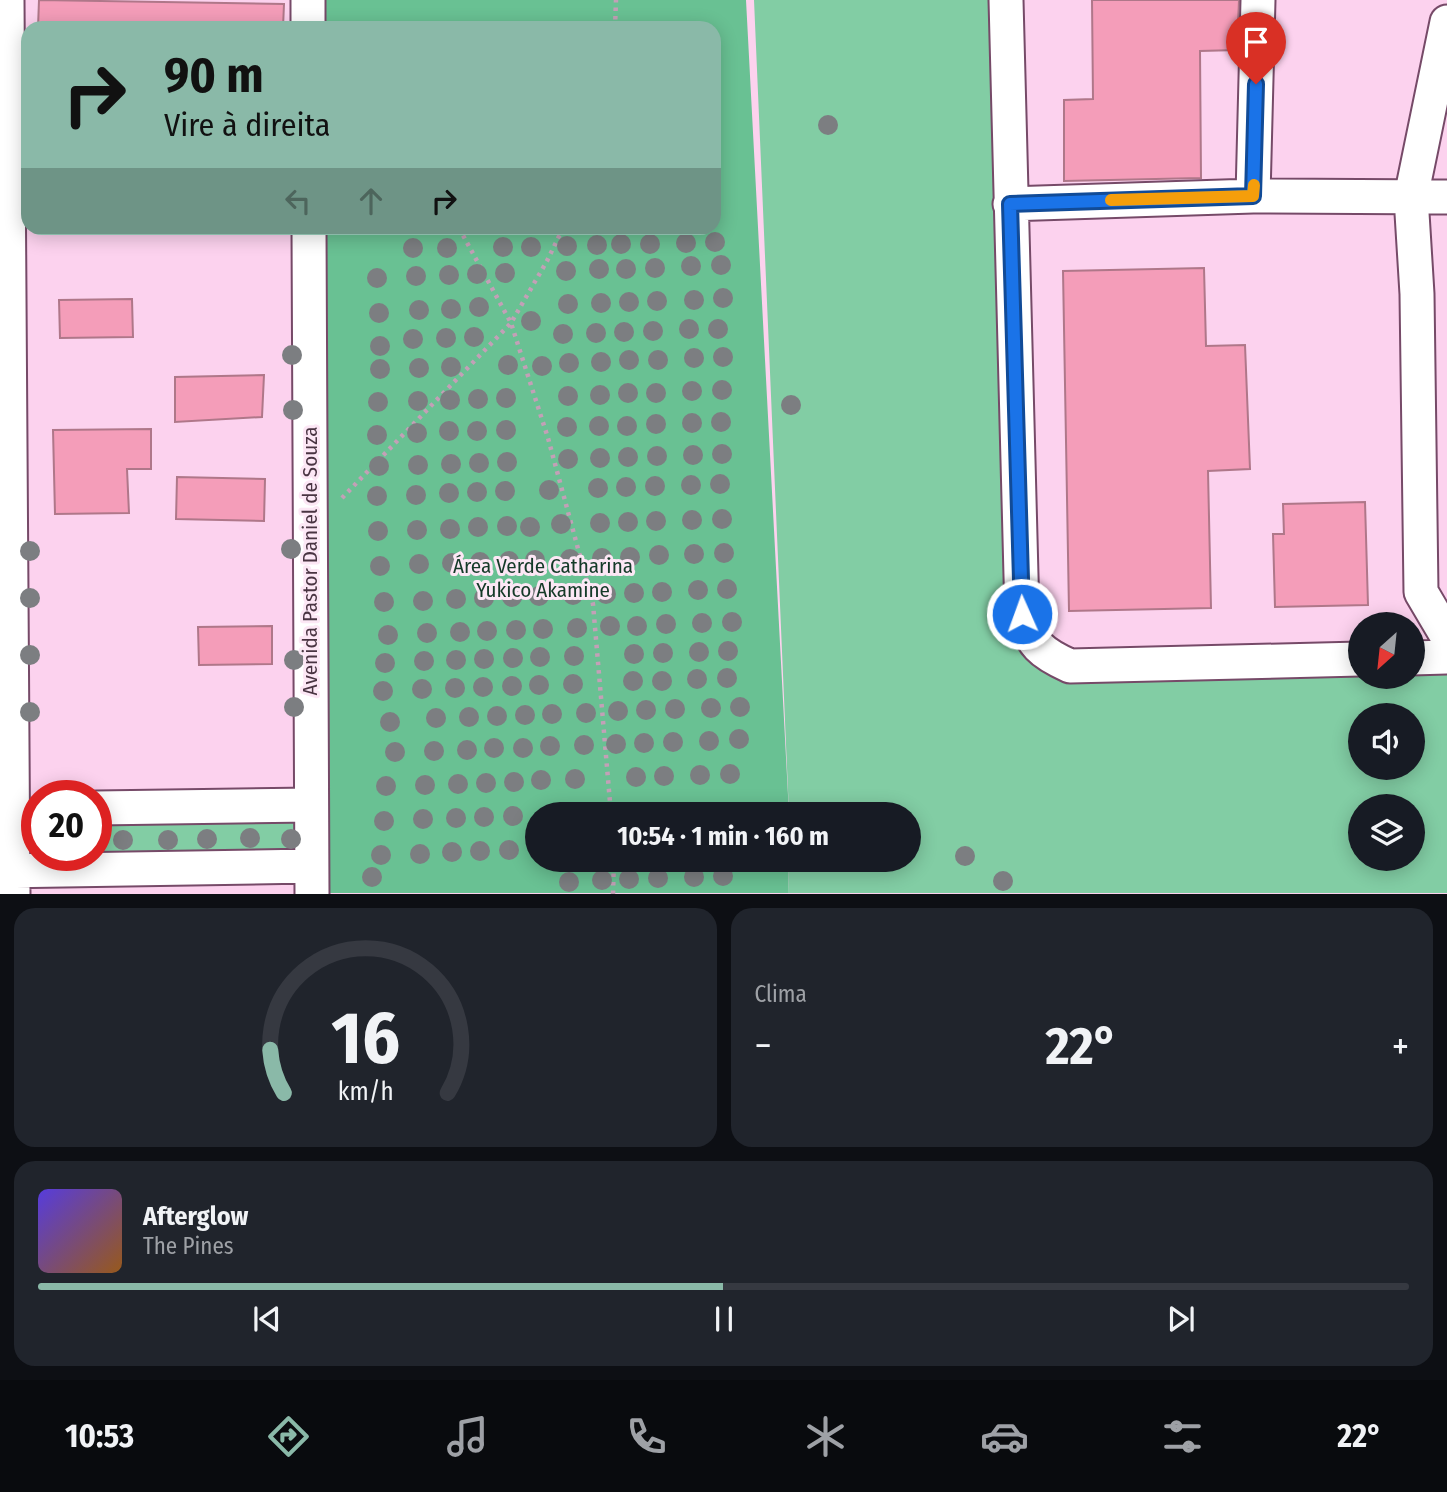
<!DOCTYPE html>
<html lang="pt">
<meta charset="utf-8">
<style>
:root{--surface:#171b24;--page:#20242c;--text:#f1f3f6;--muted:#9ea1a6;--line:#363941;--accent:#8ab9a8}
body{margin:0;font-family:"Fira Sans Condensed",sans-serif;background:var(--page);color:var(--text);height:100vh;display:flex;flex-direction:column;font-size:26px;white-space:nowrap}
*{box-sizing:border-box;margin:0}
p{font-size:23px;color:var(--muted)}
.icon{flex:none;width:38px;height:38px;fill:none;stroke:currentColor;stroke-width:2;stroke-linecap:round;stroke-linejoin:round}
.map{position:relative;height:894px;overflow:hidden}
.sheet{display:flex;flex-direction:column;gap:14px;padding:14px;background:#0d0f14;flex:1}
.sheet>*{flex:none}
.banner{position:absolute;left:21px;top:21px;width:700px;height:214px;border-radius:21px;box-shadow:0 4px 18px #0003;background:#8ab9a8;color:#111;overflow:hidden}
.needle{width:46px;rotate:207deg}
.buttons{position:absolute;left:1348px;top:612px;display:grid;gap:14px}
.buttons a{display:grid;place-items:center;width:77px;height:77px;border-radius:50%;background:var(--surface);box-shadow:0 4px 18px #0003;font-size:35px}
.speed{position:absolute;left:21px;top:780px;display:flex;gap:14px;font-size:35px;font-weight:700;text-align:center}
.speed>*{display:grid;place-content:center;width:91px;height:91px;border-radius:50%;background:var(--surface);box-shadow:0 4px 18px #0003;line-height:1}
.speed .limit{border:10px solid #d22;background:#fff;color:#111}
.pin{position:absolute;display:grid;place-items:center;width:60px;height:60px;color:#fff;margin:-72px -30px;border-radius:50% 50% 50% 0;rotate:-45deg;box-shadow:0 0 7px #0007}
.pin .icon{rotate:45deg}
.me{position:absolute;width:77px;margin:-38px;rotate:358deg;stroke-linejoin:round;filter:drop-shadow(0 0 5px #0008)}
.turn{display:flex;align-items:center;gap:24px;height:147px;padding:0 28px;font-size:32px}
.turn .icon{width:91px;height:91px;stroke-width:2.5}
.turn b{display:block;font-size:49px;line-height:60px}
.lanes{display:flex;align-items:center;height:66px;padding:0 28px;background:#0003;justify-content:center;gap:35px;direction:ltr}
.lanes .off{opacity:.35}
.big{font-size:52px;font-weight:700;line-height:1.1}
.sheet .tile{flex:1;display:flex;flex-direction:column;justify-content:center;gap:10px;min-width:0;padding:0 24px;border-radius:21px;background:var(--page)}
.sheet .dial{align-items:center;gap:0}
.dial svg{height:182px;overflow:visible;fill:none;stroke:var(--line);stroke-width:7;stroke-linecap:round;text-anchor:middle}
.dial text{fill:var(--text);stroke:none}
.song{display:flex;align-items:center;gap:21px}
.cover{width:84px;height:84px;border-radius:10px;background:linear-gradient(135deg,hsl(250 70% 55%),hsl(30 70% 35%))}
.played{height:7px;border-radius:4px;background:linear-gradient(90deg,var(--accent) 50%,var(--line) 50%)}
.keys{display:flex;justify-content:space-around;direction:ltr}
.heat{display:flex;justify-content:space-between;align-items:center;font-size:38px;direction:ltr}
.sheet .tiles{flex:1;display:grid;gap:14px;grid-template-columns:1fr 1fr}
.tile:last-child{grid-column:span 2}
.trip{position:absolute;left:525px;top:802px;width:396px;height:70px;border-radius:35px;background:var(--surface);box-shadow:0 4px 18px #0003;font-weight:700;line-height:70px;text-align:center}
.tab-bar{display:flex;height:112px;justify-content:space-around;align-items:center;background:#090b0e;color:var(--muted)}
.tab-bar .icon{width:49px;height:49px}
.tab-bar .active{color:var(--accent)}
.tab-bar b{font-size:32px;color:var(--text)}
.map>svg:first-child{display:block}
.green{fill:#82cda4;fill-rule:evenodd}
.forest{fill:#69c193}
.building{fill:#f49db9;stroke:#af7789;stroke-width:2}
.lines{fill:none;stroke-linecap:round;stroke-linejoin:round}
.minor-casing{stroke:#764a68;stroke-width:37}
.path{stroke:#c3a0b7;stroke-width:4.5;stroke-dasharray:3.5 5;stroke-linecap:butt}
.minor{stroke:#fff;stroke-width:33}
.tree{fill:#7c7e81}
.route-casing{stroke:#114b97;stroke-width:18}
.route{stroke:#1a73e8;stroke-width:12}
.slow{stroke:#f59e0b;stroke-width:12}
.labels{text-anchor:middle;stroke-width:6;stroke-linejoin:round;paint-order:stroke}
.street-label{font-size:21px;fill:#493442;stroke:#fce7f5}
.park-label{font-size:21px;fill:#143a28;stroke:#fce7f5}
</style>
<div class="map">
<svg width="1447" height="894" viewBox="0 0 1447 894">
<rect width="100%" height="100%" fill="#fcd2ee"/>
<path class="green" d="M754 0H1006L1022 614 1045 655 1360 659V677H1412V658L1447 657V893H788L789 859H908V814H789ZM1360 716H1412V768H1360ZM1360 807H1412V859H1360Z
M311 805V866L0 871V809L37 808V856H96V808Z"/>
<path class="forest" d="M308 0H746L789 814H537V859H789L788 893H312L309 228H714V28H309Z"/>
<path class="building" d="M39 0 284 4 283 28H38Z
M1092 0H1239L1237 50 1200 51 1201 178 1064 181V100L1093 99Z
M1204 268 1206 346 1245 345 1250 469 1208 471 1211 608 1069 611 1063 271Z
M132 299 133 337 60 338 59 300Z
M264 375 262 417 175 422V377Z
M151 429V469H127L129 513 55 514 53 430Z
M177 477 265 479 264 521 176 519Z
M1365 502 1368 605 1275 607 1273 534H1284L1283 504Z
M272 626V664L199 665 198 627Z"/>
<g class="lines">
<g class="minor-casing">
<path id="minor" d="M7 0 13 894
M308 0V28
M1006 0 1022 614C1032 645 1041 653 1070 666L1360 659
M1447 22 1411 197 1417 294 1421 592 1447 636
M1253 196 1258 0
M1010 204 1253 196 1447 197
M309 228 312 894
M1412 658 1447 657
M96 808 311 805
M0 871 311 866"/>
</g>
<path class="path" d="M615 28 616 0
M459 228 511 323 548 438 593 604 611 814
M342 498 511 323 547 261 563 228
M613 894 614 859"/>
<use href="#minor" class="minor"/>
</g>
<g class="tree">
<circle cx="828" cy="125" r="10"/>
<circle cx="715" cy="242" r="10"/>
<circle cx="686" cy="243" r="10"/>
<circle cx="621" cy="244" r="10"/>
<circle cx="650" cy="244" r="10"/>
<circle cx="597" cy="245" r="10"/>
<circle cx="567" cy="246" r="10"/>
<circle cx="503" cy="247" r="10"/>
<circle cx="531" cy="247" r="10"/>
<circle cx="413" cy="248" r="10"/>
<circle cx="447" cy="248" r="10"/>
<circle cx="721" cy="265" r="10"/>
<circle cx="691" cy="266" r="10"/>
<circle cx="655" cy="268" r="10"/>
<circle cx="599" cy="269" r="10"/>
<circle cx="626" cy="269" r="10"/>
<circle cx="566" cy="271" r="10"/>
<circle cx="505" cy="273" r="10"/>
<circle cx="477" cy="274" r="10"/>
<circle cx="449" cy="275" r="10"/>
<circle cx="416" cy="276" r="10"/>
<circle cx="377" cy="278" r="10"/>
<circle cx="723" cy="298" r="10"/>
<circle cx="694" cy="300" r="10"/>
<circle cx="657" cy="301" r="10"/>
<circle cx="629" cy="302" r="10"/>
<circle cx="601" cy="303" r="10"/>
<circle cx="568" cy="304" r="10"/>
<circle cx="479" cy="307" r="10"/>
<circle cx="451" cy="309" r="10"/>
<circle cx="419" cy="310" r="10"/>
<circle cx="379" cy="313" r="10"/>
<circle cx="531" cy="321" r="10"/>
<circle cx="689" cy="329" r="10"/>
<circle cx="718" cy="329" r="10"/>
<circle cx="653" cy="331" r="10"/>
<circle cx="624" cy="332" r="10"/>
<circle cx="596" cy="333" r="10"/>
<circle cx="563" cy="334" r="10"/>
<circle cx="474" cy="337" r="10"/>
<circle cx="446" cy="338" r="10"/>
<circle cx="413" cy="339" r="10"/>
<circle cx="380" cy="346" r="10"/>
<circle cx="292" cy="355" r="10"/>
<circle cx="723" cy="357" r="10"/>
<circle cx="694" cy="358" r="10"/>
<circle cx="629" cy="360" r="10"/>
<circle cx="658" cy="360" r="10"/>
<circle cx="601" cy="362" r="10"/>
<circle cx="569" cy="363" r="10"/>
<circle cx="508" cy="365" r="10"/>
<circle cx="542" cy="366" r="10"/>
<circle cx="451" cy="367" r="10"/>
<circle cx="419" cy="368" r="10"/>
<circle cx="380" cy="369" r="10"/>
<circle cx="722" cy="390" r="10"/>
<circle cx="692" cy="391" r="10"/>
<circle cx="628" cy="393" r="10"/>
<circle cx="656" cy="393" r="10"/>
<circle cx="600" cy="395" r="10"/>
<circle cx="568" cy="396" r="10"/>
<circle cx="506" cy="398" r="10"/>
<circle cx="478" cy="399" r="10"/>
<circle cx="450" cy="400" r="10"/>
<circle cx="418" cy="401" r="10"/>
<circle cx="378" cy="402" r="10"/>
<circle cx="791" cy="405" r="10"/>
<circle cx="293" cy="410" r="10"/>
<circle cx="721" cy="422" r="10"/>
<circle cx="692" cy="423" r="10"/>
<circle cx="656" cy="424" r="10"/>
<circle cx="599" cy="426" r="10"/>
<circle cx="627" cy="426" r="10"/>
<circle cx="567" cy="427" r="10"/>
<circle cx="506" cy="430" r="10"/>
<circle cx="449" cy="431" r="10"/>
<circle cx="477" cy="431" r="10"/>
<circle cx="417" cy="433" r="10"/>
<circle cx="377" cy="435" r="10"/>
<circle cx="722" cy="454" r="10"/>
<circle cx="693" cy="455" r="10"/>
<circle cx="657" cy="456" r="10"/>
<circle cx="628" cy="457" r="10"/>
<circle cx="600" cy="458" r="10"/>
<circle cx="568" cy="459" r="10"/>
<circle cx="507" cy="462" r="10"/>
<circle cx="479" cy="463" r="10"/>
<circle cx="451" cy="464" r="10"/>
<circle cx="418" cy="465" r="10"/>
<circle cx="379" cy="466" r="10"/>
<circle cx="720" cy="484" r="10"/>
<circle cx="691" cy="485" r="10"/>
<circle cx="655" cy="486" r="10"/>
<circle cx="626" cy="487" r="10"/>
<circle cx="598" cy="488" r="10"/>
<circle cx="549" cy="490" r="10"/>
<circle cx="505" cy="491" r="10"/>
<circle cx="477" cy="492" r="10"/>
<circle cx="449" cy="493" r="10"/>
<circle cx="416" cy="495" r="10"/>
<circle cx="377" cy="496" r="10"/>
<circle cx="722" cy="519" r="10"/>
<circle cx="692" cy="520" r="10"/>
<circle cx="656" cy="521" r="10"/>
<circle cx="628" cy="522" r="10"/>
<circle cx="600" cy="523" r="10"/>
<circle cx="561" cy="524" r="10"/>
<circle cx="507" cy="526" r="10"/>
<circle cx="478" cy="527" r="10"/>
<circle cx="530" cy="527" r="10"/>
<circle cx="450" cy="529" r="10"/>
<circle cx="417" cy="530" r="10"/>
<circle cx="378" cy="531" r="10"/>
<circle cx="291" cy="549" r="10"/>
<circle cx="30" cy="551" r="10"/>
<circle cx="724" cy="553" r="10"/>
<circle cx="694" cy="554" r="10"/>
<circle cx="659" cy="555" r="10"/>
<circle cx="630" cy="557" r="10"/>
<circle cx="602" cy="558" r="10"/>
<circle cx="570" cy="559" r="10"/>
<circle cx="535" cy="560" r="10"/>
<circle cx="509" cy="561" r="10"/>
<circle cx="480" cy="562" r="10"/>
<circle cx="452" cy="563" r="10"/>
<circle cx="419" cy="564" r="10"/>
<circle cx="380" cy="566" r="10"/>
<circle cx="727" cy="589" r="10"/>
<circle cx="698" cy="590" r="10"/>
<circle cx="662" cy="592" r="10"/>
<circle cx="634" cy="593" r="10"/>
<circle cx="606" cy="594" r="10"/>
<circle cx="573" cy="595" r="10"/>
<circle cx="539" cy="596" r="10"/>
<circle cx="512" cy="597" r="10"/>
<circle cx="30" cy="598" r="10"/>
<circle cx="484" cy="598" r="10"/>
<circle cx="456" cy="599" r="10"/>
<circle cx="423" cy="601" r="10"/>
<circle cx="384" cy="602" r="10"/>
<circle cx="732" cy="622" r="10"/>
<circle cx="702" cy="623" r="10"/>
<circle cx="666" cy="624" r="10"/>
<circle cx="610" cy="626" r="10"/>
<circle cx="637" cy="626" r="10"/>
<circle cx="577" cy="628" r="10"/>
<circle cx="543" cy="629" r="10"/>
<circle cx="516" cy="630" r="10"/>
<circle cx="487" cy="631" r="10"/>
<circle cx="460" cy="632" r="10"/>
<circle cx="427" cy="633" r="10"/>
<circle cx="388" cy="635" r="10"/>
<circle cx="728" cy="651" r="10"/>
<circle cx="699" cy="652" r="10"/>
<circle cx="663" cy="653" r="10"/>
<circle cx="634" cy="654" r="10"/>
<circle cx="30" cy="655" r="10"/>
<circle cx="574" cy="656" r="10"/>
<circle cx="540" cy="657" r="10"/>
<circle cx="513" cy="658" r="10"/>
<circle cx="484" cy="659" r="10"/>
<circle cx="294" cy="660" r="10"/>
<circle cx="456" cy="660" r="10"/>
<circle cx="424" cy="661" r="10"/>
<circle cx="385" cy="663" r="10"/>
<circle cx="727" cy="678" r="10"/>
<circle cx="697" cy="679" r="10"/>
<circle cx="633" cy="681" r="10"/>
<circle cx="662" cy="681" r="10"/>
<circle cx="573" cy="684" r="10"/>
<circle cx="539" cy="685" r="10"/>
<circle cx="512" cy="686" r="10"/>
<circle cx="483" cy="687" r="10"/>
<circle cx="455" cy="688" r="10"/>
<circle cx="422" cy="689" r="10"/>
<circle cx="383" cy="691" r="10"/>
<circle cx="294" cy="707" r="10"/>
<circle cx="740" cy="707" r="10"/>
<circle cx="711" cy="708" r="10"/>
<circle cx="675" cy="709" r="10"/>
<circle cx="646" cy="710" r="10"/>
<circle cx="618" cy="711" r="10"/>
<circle cx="30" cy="712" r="10"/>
<circle cx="586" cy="713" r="10"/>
<circle cx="552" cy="714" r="10"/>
<circle cx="525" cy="715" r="10"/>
<circle cx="497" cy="716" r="10"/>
<circle cx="469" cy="717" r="10"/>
<circle cx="436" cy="718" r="10"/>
<circle cx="390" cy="722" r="10"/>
<circle cx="739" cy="739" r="10"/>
<circle cx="709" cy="741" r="10"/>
<circle cx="673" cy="742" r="10"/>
<circle cx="644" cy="743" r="10"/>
<circle cx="616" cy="744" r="10"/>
<circle cx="584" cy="745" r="10"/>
<circle cx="550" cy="746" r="10"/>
<circle cx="494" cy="748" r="10"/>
<circle cx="523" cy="748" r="10"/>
<circle cx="467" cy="750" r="10"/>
<circle cx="434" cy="751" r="10"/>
<circle cx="395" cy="752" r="10"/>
<circle cx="730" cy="774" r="10"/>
<circle cx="700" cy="775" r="10"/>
<circle cx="664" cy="776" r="10"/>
<circle cx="636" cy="777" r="10"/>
<circle cx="575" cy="779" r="10"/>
<circle cx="541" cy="780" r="10"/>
<circle cx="514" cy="782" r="10"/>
<circle cx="486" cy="783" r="10"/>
<circle cx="458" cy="784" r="10"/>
<circle cx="425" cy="785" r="10"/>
<circle cx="386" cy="786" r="10"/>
<circle cx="513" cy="816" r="10"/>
<circle cx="484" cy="817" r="10"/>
<circle cx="456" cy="818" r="10"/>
<circle cx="423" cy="819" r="10"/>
<circle cx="384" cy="821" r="10"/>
<circle cx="250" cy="838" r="10"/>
<circle cx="207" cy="839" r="10"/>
<circle cx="291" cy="839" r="10"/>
<circle cx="123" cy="840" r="10"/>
<circle cx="168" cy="840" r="10"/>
<circle cx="509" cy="850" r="10"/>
<circle cx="480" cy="851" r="10"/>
<circle cx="452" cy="852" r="10"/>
<circle cx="420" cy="854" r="10"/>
<circle cx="381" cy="855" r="10"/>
<circle cx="965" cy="856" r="10"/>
<circle cx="723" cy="876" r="10"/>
<circle cx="372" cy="877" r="10"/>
<circle cx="694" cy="877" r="10"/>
<circle cx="658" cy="878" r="10"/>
<circle cx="629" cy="879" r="10"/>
<circle cx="602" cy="880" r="10"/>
<circle cx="1003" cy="881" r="10"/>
<circle cx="569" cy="882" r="10"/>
</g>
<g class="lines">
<g class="route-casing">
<path id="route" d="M1022 614 1010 204 1253 196 1256 84"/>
</g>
<use href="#route" class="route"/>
<path class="slow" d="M1111 200 1253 196 1254 185"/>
</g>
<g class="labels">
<g class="street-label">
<text transform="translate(310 561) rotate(-90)" y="7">Avenida Pastor Daniel de Souza</text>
</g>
<g class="park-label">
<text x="543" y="573">Área Verde Catharina<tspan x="543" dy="24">Yukico Akamine</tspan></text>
</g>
</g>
</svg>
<div class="buttons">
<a><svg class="needle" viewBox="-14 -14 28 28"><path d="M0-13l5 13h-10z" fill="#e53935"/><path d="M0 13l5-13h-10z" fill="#9ea1a6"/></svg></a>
<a><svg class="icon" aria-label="sound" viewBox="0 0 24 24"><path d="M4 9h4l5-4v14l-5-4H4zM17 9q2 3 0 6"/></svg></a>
<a><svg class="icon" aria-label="layers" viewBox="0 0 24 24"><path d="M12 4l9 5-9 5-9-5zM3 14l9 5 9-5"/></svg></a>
</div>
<div class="speed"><div class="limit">20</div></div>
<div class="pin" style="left:1256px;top:84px;background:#d93025"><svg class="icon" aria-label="arrive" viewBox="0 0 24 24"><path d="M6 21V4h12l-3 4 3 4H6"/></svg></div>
<svg class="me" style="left:1022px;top:614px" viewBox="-20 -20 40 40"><circle r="17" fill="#1a73e8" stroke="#fff" stroke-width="3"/><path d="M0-11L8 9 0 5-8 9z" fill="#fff"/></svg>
<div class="trip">10:54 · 1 min · 160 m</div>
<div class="banner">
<div class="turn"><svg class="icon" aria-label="right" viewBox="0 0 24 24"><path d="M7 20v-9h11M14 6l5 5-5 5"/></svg><div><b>90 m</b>Vire à direita</div></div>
<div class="lanes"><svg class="icon off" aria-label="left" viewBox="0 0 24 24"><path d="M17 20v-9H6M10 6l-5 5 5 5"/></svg><svg class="icon off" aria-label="ahead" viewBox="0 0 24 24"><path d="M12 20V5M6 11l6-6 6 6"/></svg><svg class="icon" aria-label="right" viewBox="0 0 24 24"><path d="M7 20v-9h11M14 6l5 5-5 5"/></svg></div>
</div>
</div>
<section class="sheet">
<div class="tiles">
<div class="tile dial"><svg viewBox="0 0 100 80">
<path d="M14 69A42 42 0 1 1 86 69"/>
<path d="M14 69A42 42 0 0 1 8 50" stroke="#8ab9a8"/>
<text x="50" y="56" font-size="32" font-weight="700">16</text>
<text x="50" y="72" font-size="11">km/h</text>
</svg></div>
<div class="tile"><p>Clima</p>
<div class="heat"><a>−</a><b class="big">22°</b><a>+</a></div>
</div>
<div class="tile">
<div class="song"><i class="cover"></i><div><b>Afterglow</b><p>The Pines</p></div></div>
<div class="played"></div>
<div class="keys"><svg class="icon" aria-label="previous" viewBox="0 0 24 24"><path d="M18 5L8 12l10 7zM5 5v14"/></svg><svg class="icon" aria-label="pause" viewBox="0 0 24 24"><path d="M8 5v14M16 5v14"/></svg><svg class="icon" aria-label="next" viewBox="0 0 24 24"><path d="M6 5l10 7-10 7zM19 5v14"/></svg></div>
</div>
</div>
</section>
<nav class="tab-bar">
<b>10:53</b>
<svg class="icon active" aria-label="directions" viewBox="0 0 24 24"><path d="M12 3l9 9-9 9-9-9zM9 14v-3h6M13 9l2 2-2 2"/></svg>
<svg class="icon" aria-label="music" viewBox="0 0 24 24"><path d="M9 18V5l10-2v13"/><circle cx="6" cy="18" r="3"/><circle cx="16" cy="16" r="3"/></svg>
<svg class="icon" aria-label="phone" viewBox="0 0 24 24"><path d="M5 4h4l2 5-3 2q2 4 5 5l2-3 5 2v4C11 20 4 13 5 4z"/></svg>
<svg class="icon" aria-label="climate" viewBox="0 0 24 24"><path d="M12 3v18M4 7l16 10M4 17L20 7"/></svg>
<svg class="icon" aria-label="car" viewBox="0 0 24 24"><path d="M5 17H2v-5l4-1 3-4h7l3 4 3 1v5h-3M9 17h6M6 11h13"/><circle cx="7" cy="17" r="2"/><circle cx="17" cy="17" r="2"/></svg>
<svg class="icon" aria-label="filters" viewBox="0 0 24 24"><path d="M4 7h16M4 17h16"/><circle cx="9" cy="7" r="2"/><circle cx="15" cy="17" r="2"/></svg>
<b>22°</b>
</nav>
